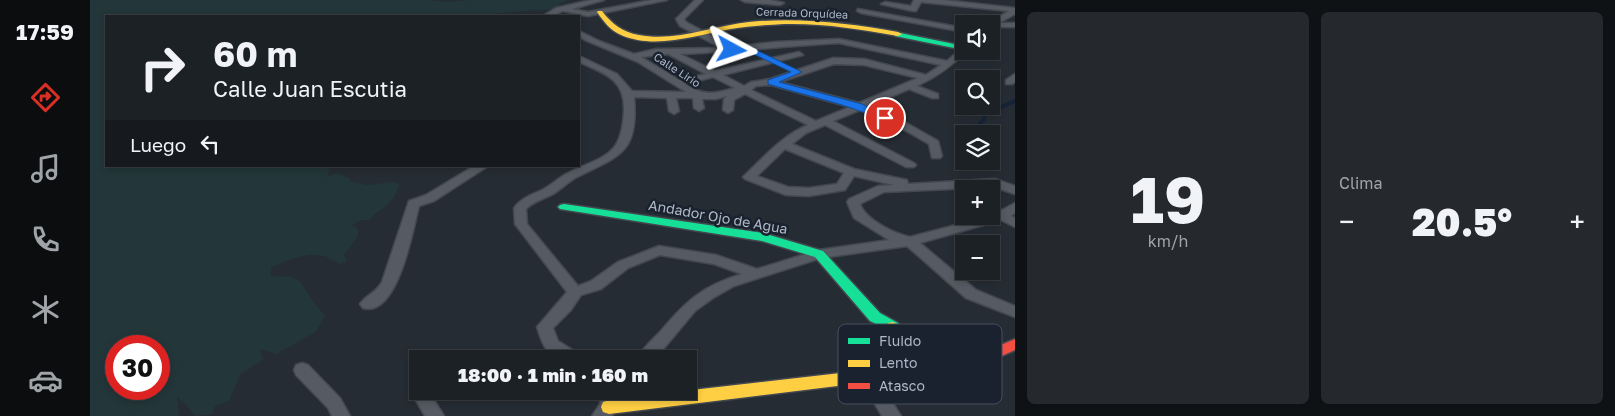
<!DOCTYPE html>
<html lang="es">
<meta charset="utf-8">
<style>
:root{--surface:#1c2126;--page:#25292e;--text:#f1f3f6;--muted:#a0a3a7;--line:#3a3e43;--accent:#d93025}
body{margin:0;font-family:"Golos Text",sans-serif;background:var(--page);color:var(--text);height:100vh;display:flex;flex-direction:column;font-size:19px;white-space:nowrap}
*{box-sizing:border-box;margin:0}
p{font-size:16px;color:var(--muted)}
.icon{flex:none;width:28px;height:28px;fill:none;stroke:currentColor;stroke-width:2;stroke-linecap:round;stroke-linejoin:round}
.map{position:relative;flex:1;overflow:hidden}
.drawer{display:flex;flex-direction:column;gap:12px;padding:12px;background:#0f1215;width:600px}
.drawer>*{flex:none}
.banner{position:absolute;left:15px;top:15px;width:475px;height:152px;border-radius:0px;box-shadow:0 2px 8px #0003,0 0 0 1px var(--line);background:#1c2126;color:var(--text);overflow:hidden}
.fabs{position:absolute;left:865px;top:15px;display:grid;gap:10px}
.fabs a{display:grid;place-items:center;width:45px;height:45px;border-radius:0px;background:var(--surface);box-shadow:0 2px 8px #0003,0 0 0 1px var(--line);font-size:25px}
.speed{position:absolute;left:15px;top:335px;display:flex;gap:10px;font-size:25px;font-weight:700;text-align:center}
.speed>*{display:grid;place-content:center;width:65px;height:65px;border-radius:50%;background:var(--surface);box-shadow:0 2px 8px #0003,0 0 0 1px var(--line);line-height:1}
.speed .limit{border:8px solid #d22;background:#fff;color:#111}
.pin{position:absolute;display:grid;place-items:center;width:42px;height:42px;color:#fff;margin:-21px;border:2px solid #fff;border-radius:50%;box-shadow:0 1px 5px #0007}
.me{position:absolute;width:55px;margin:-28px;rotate:95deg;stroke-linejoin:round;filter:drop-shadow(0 0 4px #0008)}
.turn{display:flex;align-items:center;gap:18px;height:105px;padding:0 25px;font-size:22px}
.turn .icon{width:65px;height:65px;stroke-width:2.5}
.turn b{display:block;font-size:35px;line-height:42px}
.then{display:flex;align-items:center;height:48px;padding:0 25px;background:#0003;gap:10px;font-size:19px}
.big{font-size:38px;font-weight:800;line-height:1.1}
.drawer .tile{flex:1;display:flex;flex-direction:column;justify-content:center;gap:8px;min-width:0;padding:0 18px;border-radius:8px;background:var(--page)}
.drawer .dial{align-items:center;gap:0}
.dial b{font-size:65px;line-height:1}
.heat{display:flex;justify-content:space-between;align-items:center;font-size:28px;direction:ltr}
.drawer .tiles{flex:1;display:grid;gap:12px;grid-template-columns:repeat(2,1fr)}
.trip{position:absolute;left:319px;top:350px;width:288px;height:50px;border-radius:0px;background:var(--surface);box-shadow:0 2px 8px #0003,0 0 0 1px var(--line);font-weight:800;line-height:50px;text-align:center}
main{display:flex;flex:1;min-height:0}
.tab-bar{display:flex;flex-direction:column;width:90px;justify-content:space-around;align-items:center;background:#0b0d0f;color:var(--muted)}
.tab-bar .icon{width:35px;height:35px}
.tab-bar .on{color:var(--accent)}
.tab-bar b{font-size:22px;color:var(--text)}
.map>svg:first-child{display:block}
.green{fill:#233639;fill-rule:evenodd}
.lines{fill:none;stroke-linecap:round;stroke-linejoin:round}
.stream{stroke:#162337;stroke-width:4}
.street-casing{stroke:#434850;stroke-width:3}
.fast-casing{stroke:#434850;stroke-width:3}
.slow-casing{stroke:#434850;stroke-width:3}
.jam-casing{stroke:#434850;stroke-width:3}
.street{fill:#565a62;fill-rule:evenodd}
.fast{fill:#16e098;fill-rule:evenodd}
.slow{fill:#ffcf43;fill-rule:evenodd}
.jam{fill:#f24e42;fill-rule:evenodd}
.route{fill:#1a73e8;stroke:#114b97}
.labels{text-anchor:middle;stroke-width:5;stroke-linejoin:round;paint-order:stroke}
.far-street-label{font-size:11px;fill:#aeb8c6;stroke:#19222e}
.street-label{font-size:14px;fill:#aeb8c6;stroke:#19222e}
.key{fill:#19222e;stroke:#464f5c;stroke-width:1}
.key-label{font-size:14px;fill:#aeb8c6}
</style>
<main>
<nav class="tab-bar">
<b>17:59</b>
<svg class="icon on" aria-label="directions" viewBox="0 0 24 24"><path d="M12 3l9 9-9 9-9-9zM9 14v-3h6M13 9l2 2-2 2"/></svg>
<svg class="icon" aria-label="music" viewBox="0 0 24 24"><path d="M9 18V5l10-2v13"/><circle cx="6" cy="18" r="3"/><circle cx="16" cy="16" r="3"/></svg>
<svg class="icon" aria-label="phone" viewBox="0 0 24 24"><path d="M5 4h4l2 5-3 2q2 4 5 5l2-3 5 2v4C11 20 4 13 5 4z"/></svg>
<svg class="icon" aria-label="climate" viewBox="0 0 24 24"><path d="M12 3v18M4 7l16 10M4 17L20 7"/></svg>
<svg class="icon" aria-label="car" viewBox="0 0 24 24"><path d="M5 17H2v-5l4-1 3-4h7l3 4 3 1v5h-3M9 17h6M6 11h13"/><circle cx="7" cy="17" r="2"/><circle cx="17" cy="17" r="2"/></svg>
</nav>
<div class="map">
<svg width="925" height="416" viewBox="0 0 925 416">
<rect width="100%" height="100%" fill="#262c33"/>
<path class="green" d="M0 0H338L359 2 379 0H477L469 4V7L464 9 400 14V16H16V166H240L237 177 247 173 259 178 261 182 278 185 303 182 309 184C302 208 294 204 279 220H271L262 225 268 229V236L254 255 257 262 249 264C226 246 206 258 181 267V276L201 277 211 282C213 288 230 310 235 316L226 332 186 354 170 349 173 360 150 374C148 384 142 390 140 400L124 407 122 414 106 416 87 396 89 416H0ZM26 346H69V389H26Z"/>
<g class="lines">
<path class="stream" d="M881 134 894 119 895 114 925 101
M873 158 874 154"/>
<g class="street-casing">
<path id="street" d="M501 0H514L482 9 498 12 562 0H577L498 16 473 11 462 16H453L466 8Z
M605 0H613L594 19 596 22 642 47 686 42 749 39 857 61 874 46V51H876C861 67 846 77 827 86L848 94V98H842L819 89 779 106 811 120 848 141 852 156 850 158H842L839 144C817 131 795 118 770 110L743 121 824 163 826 165 824 167H816L735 125 716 133 702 144 764 169 817 180 818 184 905 179 925 186V194L904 187 794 192 770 204C776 220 803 233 820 237L901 216 925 203V213L921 216 925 218V227L911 220 830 243 886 290 925 306V317L876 298 817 246 731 258 644 286 623 298 605 311 565 359H547C552 349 562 340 570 332 596 301 612 286 652 274L624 264 570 255 538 268 511 289 491 295 481 310 463 328 468 341 489 354 491 359C461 359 456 356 447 327L477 292 425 224 424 208C431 198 441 195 452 190 462 185 469 177 478 173 515 155 532 157 534 110 535 79 514 73 489 62V56L527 74 542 91 596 92 548 62 495 40 489 36V31L509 41 544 54 566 49 631 48 590 26 586 19ZM749 43 851 65 836 75 774 59 743 58 680 79 661 82 654 86 633 75 713 55 709 52 625 71 590 54C643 52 696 46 749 43ZM578 54 616 74 589 80 551 57ZM744 64 774 65 828 78 769 103 690 82ZM623 77 645 88C623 94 614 96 595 84ZM681 85 760 107 726 121 661 90 666 86ZM655 94 718 125C693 135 674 157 655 175L653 177 655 179 696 195 719 196 755 190 764 176 804 185 788 186 759 199 757 202 764 218 799 240 729 250 667 269 626 255 569 246 528 262 501 281 488 286 437 224 436 209C444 201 454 199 463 194 471 189 477 183 485 178 529 156 549 154 544 97L577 98 579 111 584 114 589 111 586 98H603L604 108 609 111 614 108 612 99H626L637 96 634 99 633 110 638 113 643 110 644 100ZM695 149 754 173 747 184 719 188 698 187 667 176Z
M651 0H680L694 3 690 5 655 2Z
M824 0H853L925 8V14L909 23H925V27H901V24H897L919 11 831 2 826 11H823L791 4 795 2 821 6Z
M768 9 874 28V32L771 13 767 11Z
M925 74V82L922 84H916V80Z
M384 166H398L344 201 329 206C323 229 308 318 273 308L270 304C276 295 286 293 292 282L319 201 336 195Z
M212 363 218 365 250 398 260 416H242L238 408 206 375 204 370 206 365Z
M777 370 783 372 811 416H792L769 377 771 372Z
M511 391H529L528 407 522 416H502L510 404Z
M327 392H339L354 416H335L324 397Z"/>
</g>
<g class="fast-casing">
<path id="fast" d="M805 32 874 46V50L805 36Z
M474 204 673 233 733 251 790 313 808 323 810 327 808 331 803 332 780 321 725 257 672 241 470 209 468 207 470 205Z"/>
</g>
<g class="slow-casing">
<path id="slow" d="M508 11H512C522 24 532 32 549 35 585 42 623 26 659 22 710 17 758 23 808 32L812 34 808 36C770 29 732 23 694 24 676 25 658 26 641 29 607 35 565 50 531 35 520 30 514 22 507 12Z
M803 322 844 344 892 357 894 361 892 365 887 367 835 352 798 331 796 327 798 323Z
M829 364 834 366 837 370 834 374 829 376 519 414 513 412 511 407 513 402 519 400 558 395Z"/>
</g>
<g class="jam-casing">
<path id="jam" d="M925 339V350L887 367 829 376 824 374 821 370 824 366 829 364 885 356Z"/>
</g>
<use href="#street" class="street"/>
<use href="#fast" class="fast"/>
<use href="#slow" class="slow"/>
<use href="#jam" class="jam"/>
</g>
<path class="route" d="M658 46 712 72 689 82 772 104 800 118 795 120H792C755 103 716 96 678 84V80L701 72 657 51 642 52 638 50 642 48Z"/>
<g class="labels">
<g class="far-street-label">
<text transform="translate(712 13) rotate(2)" y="4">Cerrada Orquídea</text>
<text transform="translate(587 70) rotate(33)" y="4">Calle Lirio</text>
</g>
<g class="street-label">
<text transform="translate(628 217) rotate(10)" y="5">Andador Ojo de Agua</text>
</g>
</g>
<rect x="748" y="324" width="164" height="80" rx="8" class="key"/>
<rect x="758" y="338" width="22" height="6" fill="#16e098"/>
<rect x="758" y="360" width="22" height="7" fill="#ffcf43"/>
<rect x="758" y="383" width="22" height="6" fill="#f24e42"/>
<g class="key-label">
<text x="789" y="346">Fluido</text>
<text x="789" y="368">Lento</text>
<text x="789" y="391">Atasco</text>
</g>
</svg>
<div class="fabs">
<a><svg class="icon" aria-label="sound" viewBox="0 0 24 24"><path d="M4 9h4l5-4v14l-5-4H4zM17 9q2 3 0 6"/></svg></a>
<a><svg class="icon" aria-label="search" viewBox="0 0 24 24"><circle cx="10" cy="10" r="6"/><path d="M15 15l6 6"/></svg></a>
<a><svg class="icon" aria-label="layers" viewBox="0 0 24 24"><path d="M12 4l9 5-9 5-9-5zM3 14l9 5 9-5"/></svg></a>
<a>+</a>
<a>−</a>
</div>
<div class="speed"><div class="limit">30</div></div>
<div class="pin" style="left:795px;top:118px;background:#d93025"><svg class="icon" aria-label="arrive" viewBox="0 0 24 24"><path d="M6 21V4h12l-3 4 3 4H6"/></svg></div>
<svg class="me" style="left:642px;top:50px" viewBox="-20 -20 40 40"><path d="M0-17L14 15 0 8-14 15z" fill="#1a73e8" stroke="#fff" stroke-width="4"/></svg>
<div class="trip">18:00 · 1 min · 160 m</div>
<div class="banner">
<div class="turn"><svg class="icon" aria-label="right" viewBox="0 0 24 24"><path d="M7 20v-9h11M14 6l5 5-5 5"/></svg><div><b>60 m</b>Calle Juan Escutia</div></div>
<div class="then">Luego<svg class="icon" aria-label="left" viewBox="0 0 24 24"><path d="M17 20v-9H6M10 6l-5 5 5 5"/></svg></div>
</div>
</div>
<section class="drawer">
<div class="tiles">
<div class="tile dial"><b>19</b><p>km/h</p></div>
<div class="tile"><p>Clima</p>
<div class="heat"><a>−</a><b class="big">20.5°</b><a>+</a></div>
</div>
</div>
</section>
</main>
